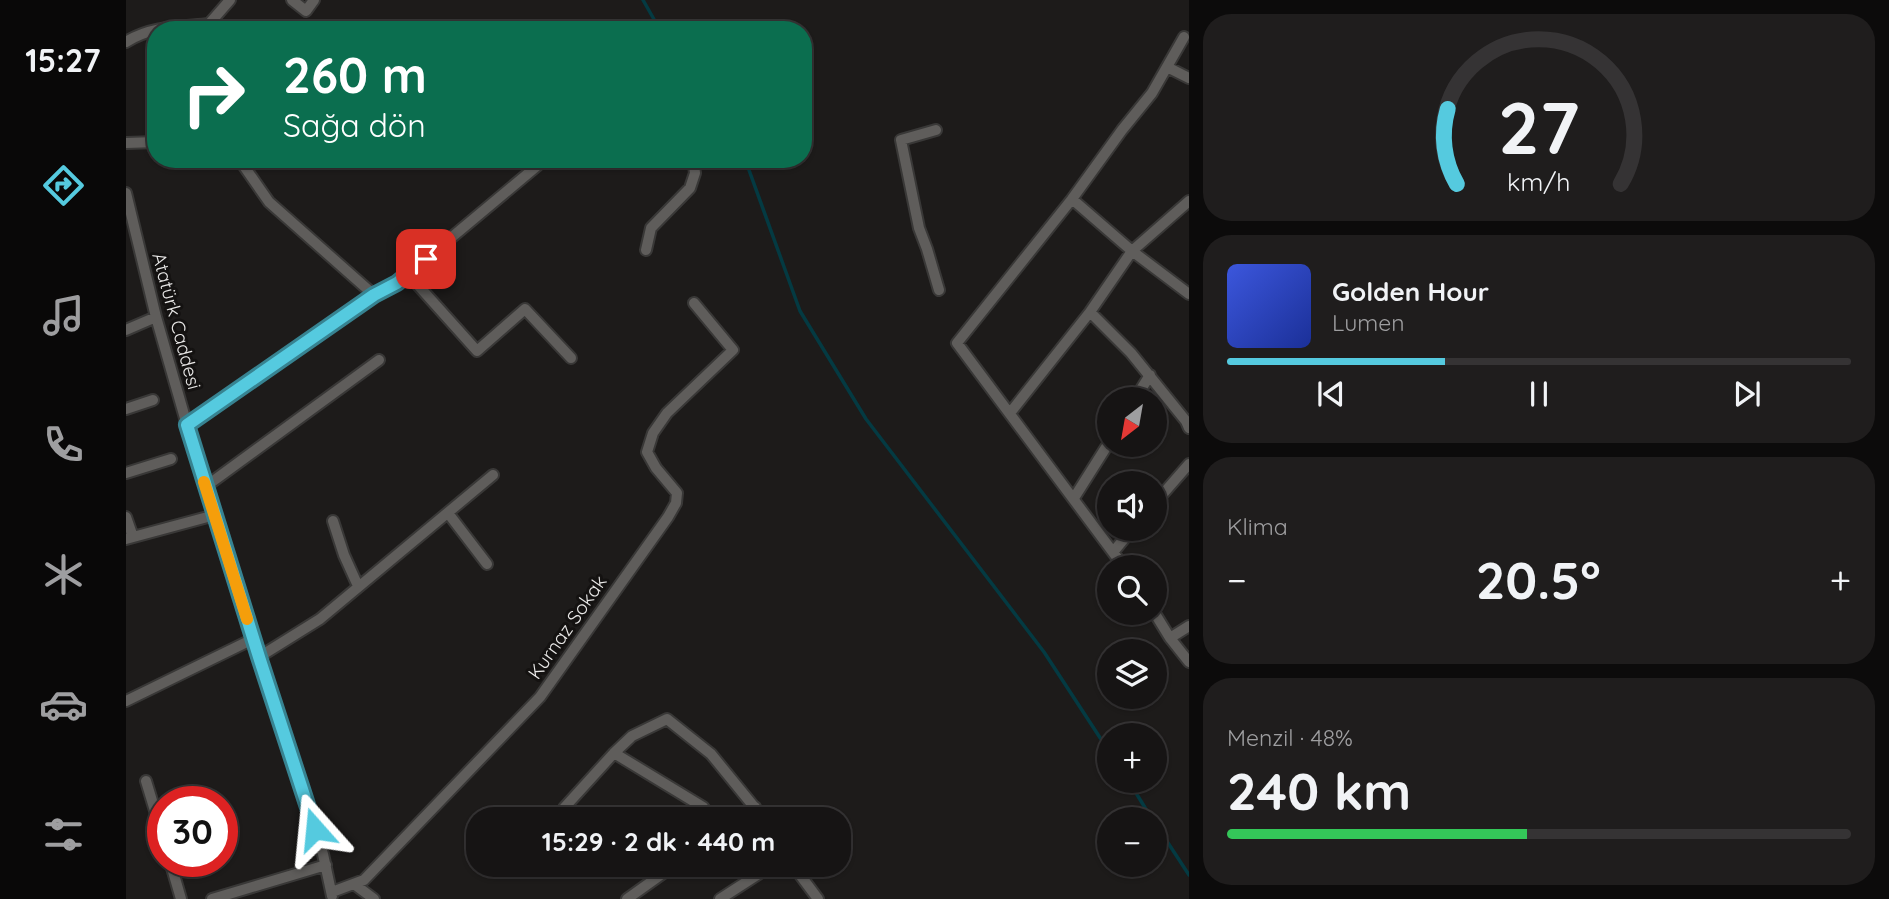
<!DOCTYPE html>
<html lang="tr">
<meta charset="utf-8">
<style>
:root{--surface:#161414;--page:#1f1d1d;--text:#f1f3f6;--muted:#9e9ea0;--line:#353334;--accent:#55cadf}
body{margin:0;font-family:Quicksand,sans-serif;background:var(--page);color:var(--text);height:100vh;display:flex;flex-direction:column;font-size:26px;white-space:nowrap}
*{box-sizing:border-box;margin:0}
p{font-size:23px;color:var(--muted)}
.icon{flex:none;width:38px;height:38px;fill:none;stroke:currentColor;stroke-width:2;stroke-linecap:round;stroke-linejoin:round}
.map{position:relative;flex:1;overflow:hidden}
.side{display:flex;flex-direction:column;gap:14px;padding:14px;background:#0c0b0b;width:700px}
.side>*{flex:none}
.hud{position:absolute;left:21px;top:21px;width:665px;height:147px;border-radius:28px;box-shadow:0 2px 5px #0004,0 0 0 2px var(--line);background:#0b6e4f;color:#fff;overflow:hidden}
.needle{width:46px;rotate:211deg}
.buttons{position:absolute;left:971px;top:387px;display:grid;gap:14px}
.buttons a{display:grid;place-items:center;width:70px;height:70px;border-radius:50%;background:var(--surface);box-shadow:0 2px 5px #0004,0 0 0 2px var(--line);font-size:35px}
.speed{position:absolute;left:21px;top:786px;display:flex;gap:14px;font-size:35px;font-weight:700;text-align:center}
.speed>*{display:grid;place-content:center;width:91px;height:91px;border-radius:50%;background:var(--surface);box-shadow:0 2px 5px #0004,0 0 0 2px var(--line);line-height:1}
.speed .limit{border:10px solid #d22;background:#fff;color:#111}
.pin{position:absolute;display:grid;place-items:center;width:60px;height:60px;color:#fff;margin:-30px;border-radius:14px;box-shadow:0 4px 10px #0006}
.me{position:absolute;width:77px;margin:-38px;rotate:342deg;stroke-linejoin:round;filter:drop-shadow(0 0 5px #0008)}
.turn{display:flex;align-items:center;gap:24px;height:147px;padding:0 21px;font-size:32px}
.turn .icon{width:91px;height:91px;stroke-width:2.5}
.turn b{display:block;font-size:49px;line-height:60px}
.big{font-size:52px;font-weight:700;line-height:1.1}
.side .widget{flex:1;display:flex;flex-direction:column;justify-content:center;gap:10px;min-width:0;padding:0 24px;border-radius:28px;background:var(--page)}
.side .dial{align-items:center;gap:0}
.dial svg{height:182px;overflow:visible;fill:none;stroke:var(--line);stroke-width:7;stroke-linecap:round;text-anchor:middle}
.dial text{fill:var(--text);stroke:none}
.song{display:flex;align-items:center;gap:21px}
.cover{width:84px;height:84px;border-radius:10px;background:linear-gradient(135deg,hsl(230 70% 55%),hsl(230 70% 35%))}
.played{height:7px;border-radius:4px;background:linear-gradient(90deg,var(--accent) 35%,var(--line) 35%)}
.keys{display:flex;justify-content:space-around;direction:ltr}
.heat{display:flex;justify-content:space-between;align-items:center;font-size:38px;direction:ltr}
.charge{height:10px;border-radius:5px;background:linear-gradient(90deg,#34c759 48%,var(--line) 0)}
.trip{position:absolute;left:340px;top:807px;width:385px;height:70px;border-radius:28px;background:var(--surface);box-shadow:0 2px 5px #0004,0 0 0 2px var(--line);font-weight:700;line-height:70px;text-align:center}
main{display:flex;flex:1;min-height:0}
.tab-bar{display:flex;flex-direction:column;width:126px;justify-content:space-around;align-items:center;background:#090808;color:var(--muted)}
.tab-bar .icon{width:49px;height:49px}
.tab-bar .current{color:var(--accent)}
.tab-bar b{font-size:32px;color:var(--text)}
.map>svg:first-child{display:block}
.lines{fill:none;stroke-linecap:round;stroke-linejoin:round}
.stream{stroke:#043a42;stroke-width:3.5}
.street-casing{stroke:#393837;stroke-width:14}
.street{stroke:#5f5d5b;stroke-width:10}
.route-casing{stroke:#378391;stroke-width:18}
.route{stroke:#55cadf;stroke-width:12}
.slow{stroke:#f59e0b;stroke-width:12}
.labels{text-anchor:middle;stroke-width:6;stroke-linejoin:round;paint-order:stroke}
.street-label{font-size:19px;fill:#eae9e8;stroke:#141211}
</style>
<main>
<nav class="tab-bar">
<b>15:27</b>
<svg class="icon current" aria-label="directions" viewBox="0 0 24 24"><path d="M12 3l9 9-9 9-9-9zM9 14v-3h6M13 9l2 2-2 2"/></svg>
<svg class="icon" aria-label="music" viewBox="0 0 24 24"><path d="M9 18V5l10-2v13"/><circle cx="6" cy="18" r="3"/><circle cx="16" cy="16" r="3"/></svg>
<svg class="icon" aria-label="phone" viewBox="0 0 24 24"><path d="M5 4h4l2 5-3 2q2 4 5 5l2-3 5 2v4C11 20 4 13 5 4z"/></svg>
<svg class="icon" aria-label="climate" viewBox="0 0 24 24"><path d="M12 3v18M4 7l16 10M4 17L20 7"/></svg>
<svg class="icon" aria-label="car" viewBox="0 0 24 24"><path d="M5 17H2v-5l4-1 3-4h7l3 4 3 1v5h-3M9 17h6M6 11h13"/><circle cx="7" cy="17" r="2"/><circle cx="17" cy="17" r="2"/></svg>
<svg class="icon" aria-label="filters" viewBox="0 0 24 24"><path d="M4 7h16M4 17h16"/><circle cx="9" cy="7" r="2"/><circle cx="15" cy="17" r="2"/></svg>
</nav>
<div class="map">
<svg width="1063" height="899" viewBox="0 0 1063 899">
<rect width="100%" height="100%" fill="#1d1b1a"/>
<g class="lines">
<path class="stream" d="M517 0 534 30
M619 159 674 311 740 419 918 652 984 753
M1002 780 1026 819
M1029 823 1063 875"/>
<g class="street-casing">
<path id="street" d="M166 0 180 11 188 0
M0 42C24 26 54 27 83 24L104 0
M1041 67 1063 78
M810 130 775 140 793 228 801 249 813 290
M0 143 30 142
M113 159 143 202 248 295
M0 193 30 317 61 425 133 657 197 854 206 896
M946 199 1006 251 1063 294
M520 250 525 228 564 188 569 173 567 159
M282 274 351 351 399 309 445 358
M964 312 1005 353 1060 421 1063 428
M0 330 30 317
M1009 399 1024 375
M0 409 27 400
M884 413 964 312 1006 251 1063 201
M61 425 248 295 271 283 411 166 416 159
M0 473 45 459
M79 487 253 360
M948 498 984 441
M1029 503 1063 464
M322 513 361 564
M0 517 7 537
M207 521 218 555 232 586
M0 539 89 515
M988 551 1007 528
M998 567 831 343 946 199 996 130 1026 93 1058 37
M1028 612 1044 638 1063 662
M1044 638 1063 626
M133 657 194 619 367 475
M0 701 127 639
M20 781 37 837
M438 808 488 753
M586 819 577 807 488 753 506 736 541 719 585 754 638 819
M613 819 629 807
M44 861 55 899
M666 864 692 899
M228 884 248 899
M206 892 238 880 414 697 542 517 550 503 551 493 530 468 521 452 527 433 541 413 607 350 568 303
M86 899 200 865
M501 899 550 864
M594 899 648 864"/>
</g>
<use href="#street" class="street"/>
</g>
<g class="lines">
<g class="route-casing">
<path id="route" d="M189 829 133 657 61 425 248 295 271 283 300 259"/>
</g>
<use href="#route" class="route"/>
<path class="slow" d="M78 482 121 619"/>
</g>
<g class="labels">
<g class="street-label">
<text transform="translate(51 321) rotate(75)" y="7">Atatürk Caddesi</text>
<text transform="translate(441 627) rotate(-55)" y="7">Kurnaz Sokak</text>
</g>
</g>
</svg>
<div class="buttons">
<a><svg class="needle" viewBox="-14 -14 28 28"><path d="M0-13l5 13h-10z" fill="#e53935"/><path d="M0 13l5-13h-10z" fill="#9e9ea0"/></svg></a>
<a><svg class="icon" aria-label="sound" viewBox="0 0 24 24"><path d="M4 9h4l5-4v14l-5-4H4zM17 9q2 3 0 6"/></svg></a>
<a><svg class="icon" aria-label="search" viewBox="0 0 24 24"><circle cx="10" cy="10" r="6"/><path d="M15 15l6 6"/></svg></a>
<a><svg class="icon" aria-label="layers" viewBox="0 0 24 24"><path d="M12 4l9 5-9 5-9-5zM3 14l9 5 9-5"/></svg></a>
<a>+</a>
<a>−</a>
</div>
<div class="speed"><div class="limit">30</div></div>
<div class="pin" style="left:300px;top:259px;background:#d93025"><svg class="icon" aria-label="arrive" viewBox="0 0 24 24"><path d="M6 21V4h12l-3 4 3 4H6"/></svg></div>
<svg class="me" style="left:189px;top:829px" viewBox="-20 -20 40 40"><path d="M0-17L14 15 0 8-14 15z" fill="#55cadf" stroke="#fff" stroke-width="4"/></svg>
<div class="trip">15:29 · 2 dk · 440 m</div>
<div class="hud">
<div class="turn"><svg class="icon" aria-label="right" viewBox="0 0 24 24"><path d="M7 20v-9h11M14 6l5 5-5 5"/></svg><div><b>260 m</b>Sağa dön</div></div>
</div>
</div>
<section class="side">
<div class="widget dial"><svg viewBox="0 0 100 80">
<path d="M14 69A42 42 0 1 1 86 69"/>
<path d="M14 69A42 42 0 0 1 10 36" stroke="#55cadf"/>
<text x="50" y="56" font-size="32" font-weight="700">27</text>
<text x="50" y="72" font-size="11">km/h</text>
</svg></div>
<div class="widget">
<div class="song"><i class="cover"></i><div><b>Golden Hour</b><p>Lumen</p></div></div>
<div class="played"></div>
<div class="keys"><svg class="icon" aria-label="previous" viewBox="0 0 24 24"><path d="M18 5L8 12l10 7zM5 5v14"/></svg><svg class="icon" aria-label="pause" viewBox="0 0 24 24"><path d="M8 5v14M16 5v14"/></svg><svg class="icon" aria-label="next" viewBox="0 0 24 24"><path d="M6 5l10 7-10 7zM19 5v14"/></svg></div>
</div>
<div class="widget"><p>Klima</p>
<div class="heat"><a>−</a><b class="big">20.5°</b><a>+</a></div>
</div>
<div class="widget"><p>Menzil · 48%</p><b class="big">240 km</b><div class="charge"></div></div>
</section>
</main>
